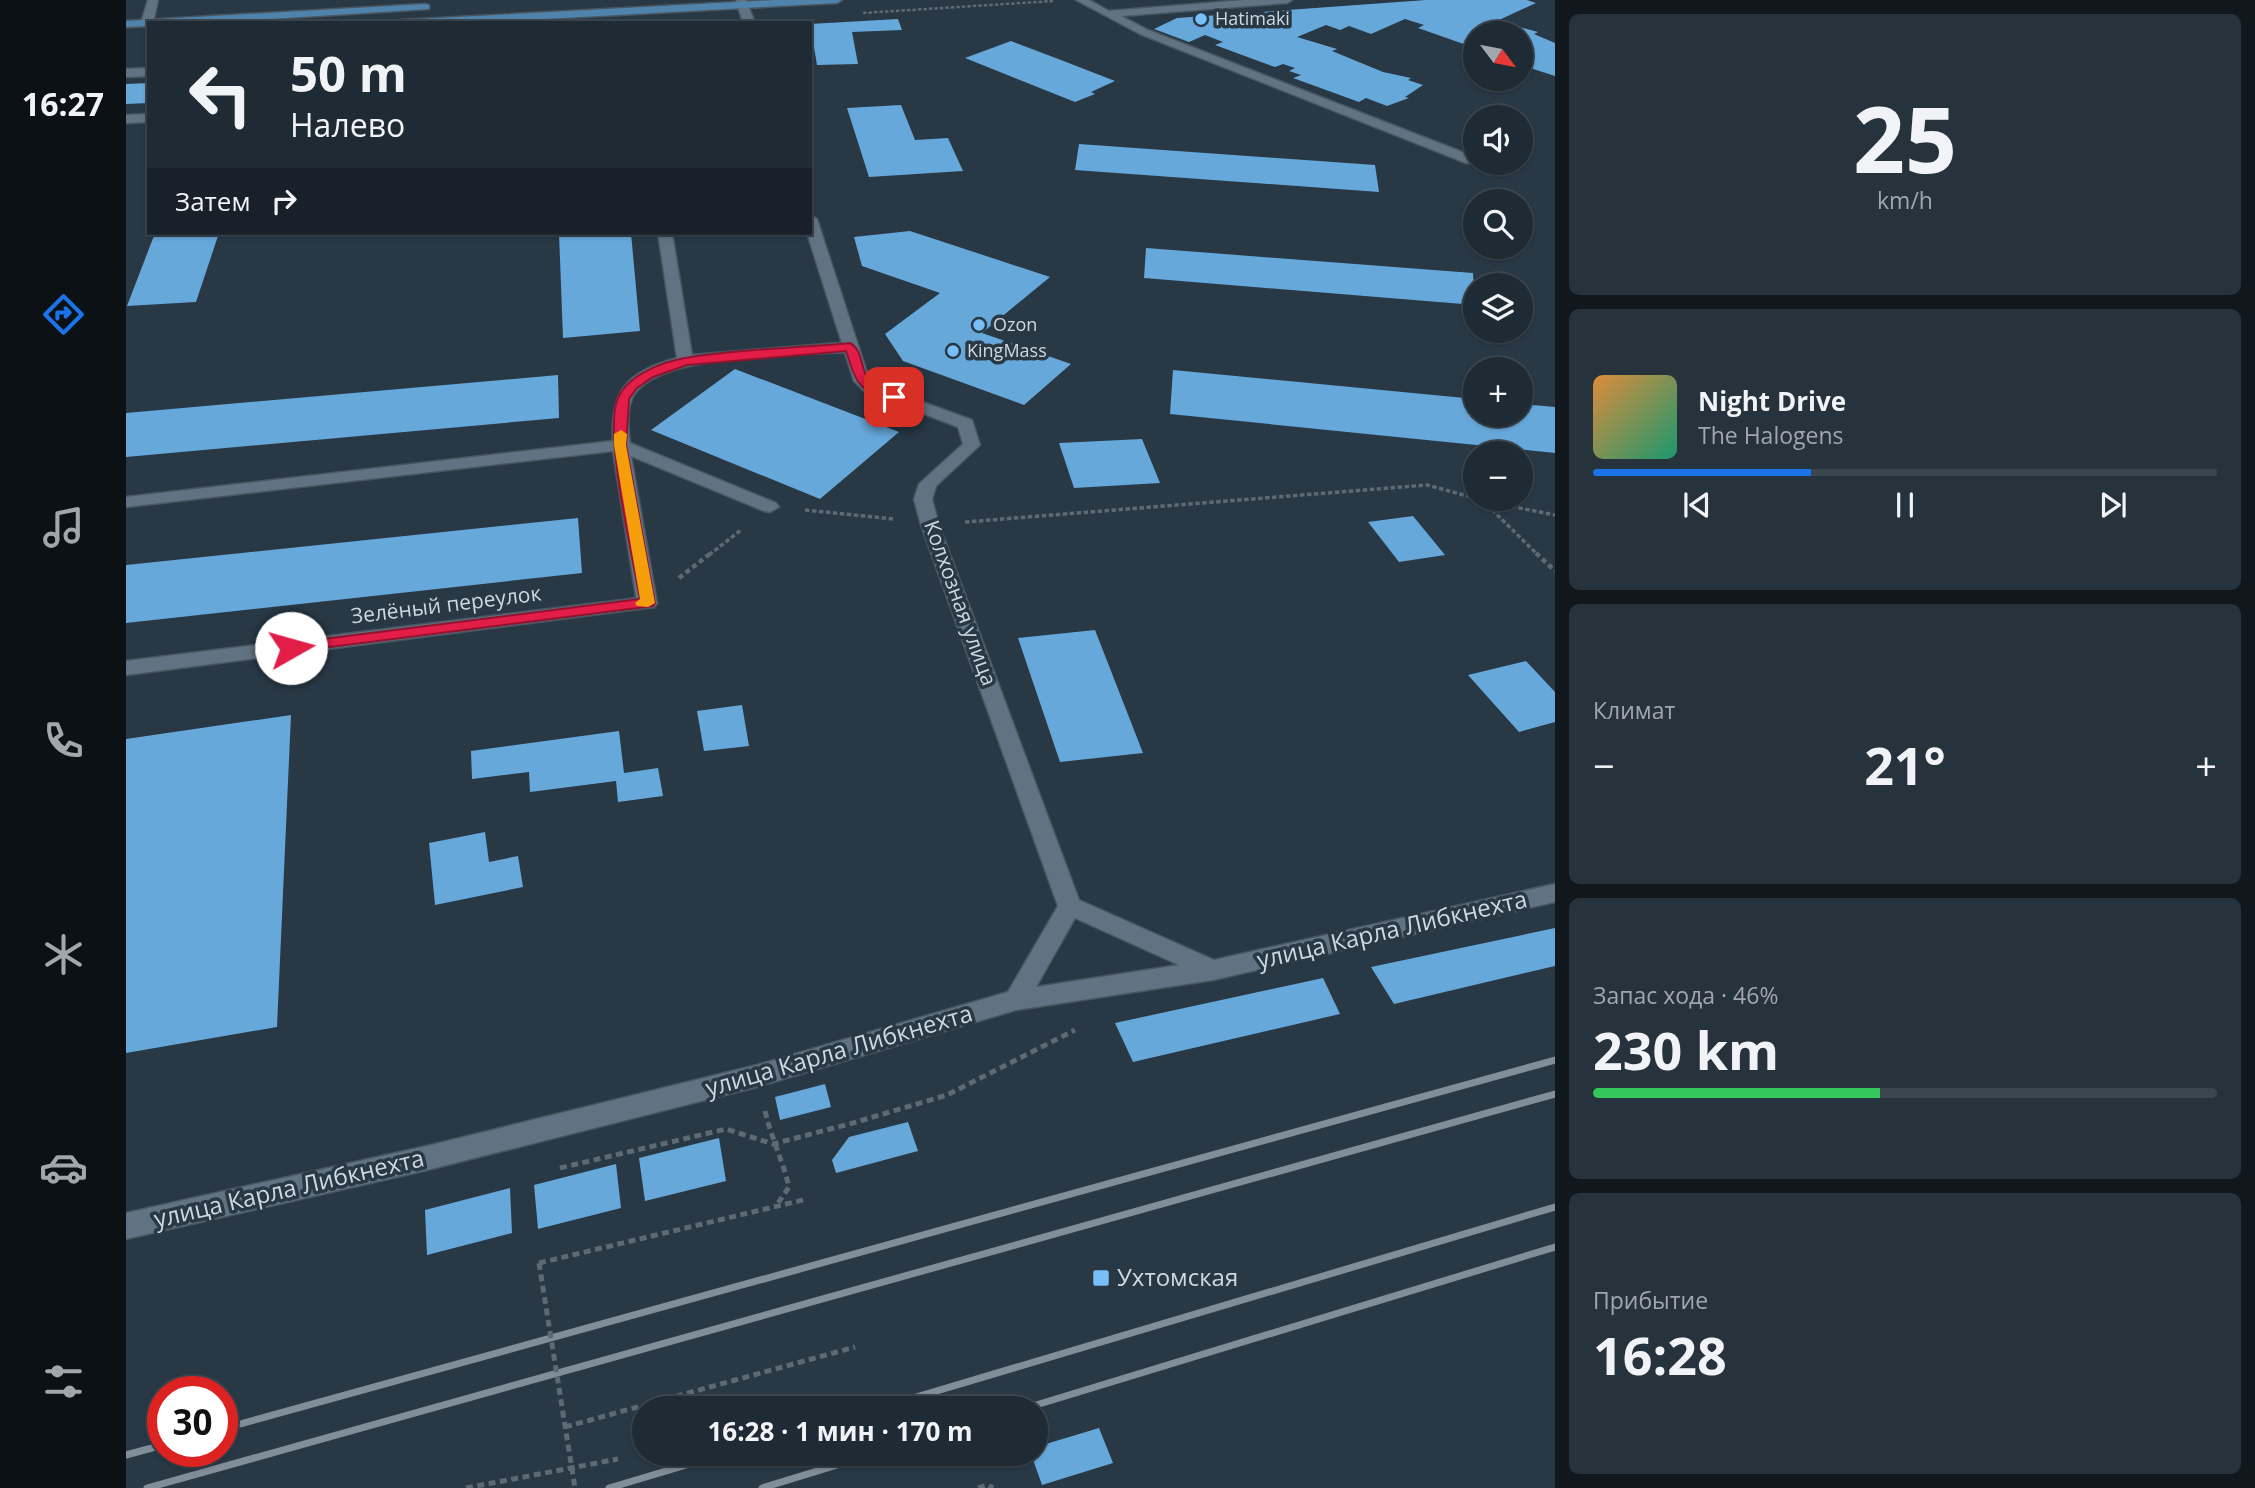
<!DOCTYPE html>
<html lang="ru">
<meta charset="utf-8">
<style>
:root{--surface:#1e2a34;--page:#26323c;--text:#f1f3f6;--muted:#a1a7ac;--line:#3c464f;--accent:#1a73e8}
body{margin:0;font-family:"Open Sans",sans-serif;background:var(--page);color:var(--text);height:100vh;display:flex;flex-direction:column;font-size:26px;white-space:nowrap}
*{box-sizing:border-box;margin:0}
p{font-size:23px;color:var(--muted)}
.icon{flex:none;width:38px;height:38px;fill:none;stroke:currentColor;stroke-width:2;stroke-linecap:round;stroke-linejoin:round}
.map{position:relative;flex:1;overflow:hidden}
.details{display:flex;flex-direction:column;gap:14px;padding:14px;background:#10171d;width:700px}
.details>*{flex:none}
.guide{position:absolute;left:21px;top:21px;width:665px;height:214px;border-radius:0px;box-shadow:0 2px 5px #0004,0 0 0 2px var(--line);background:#1e2a34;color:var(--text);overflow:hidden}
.needle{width:46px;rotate:122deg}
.fabs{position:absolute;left:1337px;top:21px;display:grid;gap:14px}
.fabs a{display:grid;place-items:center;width:70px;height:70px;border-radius:50%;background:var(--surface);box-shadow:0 2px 5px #0004,0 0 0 2px var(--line);font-size:35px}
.speed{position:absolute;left:21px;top:1376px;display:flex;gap:14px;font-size:35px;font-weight:700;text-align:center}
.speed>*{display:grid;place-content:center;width:91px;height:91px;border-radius:50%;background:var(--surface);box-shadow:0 2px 5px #0004,0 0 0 2px var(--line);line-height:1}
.speed .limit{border:10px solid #d22;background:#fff;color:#111}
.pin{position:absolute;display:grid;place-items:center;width:60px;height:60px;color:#fff;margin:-30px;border-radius:14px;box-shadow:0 4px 10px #0006}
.me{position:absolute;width:77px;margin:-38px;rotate:83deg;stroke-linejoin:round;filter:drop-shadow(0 0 5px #0008)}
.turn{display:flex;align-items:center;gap:24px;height:147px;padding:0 28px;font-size:32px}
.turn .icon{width:91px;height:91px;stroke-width:2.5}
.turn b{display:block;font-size:49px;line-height:60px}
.then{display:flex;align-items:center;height:66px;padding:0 28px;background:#0003;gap:14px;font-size:26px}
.big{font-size:52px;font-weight:700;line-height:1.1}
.details .widget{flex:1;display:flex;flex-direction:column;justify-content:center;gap:10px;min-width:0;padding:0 24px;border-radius:10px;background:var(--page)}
.details .dial{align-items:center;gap:0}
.dial b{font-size:91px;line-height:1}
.song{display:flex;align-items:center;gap:21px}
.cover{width:84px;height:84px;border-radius:10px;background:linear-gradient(135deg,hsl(30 70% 55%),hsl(160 70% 35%))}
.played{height:7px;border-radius:4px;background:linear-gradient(90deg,var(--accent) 35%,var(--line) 35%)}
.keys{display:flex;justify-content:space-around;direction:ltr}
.heat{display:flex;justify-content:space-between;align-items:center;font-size:38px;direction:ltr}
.charge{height:10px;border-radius:5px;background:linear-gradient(90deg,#34c759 46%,var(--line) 0)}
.trip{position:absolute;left:506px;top:1396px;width:416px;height:70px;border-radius:35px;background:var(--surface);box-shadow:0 2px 5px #0004,0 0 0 2px var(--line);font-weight:700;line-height:70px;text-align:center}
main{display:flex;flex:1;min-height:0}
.dock{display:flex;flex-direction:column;width:126px;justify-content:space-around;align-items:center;background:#0c1115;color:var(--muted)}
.dock .icon{width:49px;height:49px}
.dock .active{color:var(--accent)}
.dock b{font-size:32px;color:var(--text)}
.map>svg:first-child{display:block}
.building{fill:#67a8db}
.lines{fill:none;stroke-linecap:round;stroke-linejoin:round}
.lane-casing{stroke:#485662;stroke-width:3}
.street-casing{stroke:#485662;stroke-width:3}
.primary-casing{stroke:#485662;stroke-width:3}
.path-far3{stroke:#5c6a76;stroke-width:2.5;stroke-dasharray:3.5 2;stroke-linecap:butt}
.path-far2{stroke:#5c6a76;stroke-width:3.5;stroke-dasharray:4.5 2.5;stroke-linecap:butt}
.path-far1{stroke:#5c6a76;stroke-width:4.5;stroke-dasharray:5 3.5;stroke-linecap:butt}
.path{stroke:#5c6a76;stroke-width:5;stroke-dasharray:7 4.5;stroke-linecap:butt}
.lane{fill:#617382;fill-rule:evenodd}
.street{fill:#617382;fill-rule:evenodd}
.primary{fill:#5083ab;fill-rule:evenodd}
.rail{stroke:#818d98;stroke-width:7}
.path-bridge{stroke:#5c6a76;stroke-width:5;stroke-dasharray:7 4.5;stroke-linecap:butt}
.route{fill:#e11d48;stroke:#92132f;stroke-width:2}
.slow{fill:#f59e0b}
.poi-dot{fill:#78bff7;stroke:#283845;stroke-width:2.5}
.labels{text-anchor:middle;stroke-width:7;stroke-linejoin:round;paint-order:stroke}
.far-poi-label{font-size:18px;fill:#ced8e1;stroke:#283845;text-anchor:start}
.street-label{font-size:21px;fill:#ced8e1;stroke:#283845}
.near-street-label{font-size:24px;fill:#ced8e1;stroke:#283845}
.near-poi-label{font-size:24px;fill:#ced8e1;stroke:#283845;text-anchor:start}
</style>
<main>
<nav class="dock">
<b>16:27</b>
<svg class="icon active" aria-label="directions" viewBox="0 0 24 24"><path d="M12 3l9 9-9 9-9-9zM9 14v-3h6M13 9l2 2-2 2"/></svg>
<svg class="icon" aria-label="music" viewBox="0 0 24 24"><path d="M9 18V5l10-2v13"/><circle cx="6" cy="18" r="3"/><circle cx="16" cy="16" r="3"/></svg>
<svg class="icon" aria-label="phone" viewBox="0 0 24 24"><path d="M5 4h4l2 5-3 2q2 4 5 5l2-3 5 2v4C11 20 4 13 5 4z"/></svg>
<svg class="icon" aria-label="climate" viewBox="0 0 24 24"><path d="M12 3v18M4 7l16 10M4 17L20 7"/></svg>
<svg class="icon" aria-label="car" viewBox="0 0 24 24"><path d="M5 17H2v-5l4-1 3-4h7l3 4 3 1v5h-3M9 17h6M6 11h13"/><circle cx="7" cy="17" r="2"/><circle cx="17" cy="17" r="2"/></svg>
<svg class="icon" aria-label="filters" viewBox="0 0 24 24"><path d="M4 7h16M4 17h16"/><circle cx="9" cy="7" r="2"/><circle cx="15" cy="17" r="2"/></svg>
</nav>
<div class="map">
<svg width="1429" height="1488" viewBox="0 0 1429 1488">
<rect width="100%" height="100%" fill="#283845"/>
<path class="building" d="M1300 0H1401L1410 3 1371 21 1412 32 1408 34 1429 43V76L1395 65V33H1349V48L1292 28 1298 25 1279 19 1245 34 1223 26 1214 30 1200 25 1171 37 1211 49 1206 51 1257 72 1285 78 1282 80 1297 85 1279 97 1283 98 1261 106 1240 98 1233 102 1167 78 1175 75 1163 71 1169 68 1157 64 1149 67 1089 45 1097 42 1079 35 1063 42 1028 29 1051 18Z
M772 19 776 30 726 32 732 64 691 65 684 24Z
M885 41 935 60 989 81 965 92 969 94 949 102 839 58Z
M23 83V103L0 104V84Z
M775 105 789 140 822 138 837 171 743 177 721 108Z
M953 144 1249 165 1253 192 949 170Z
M784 231 924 277 856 333 945 364 898 405 777 361 759 334 814 293 736 266 728 237Z
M29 233H93L70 302 1 306Z
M433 233H505L514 331 437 338Z
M1020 248 1347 273 1349 305 1018 278Z
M609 369 773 432 694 499 525 430Z
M1047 370 1349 399V415H1395V404L1429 407V453L1044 414Z
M432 375 433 418 0 457V413Z
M1016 439 1034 483 948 488 933 443Z
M1287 516 1319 555 1273 562 1242 522Z
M452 518 456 573 0 623V565Z
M969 630 1017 753 934 762 892 638Z
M1400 661 1429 692V722L1393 732 1342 675Z
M616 705 623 746 578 751 571 711Z
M165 715 151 1027 0 1053V739Z
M493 731 498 773 532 768 537 796 492 802 490 781 404 792 403 772 346 779 345 751Z
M359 832 363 862 392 856 397 887 309 905 303 843Z
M1429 928V966L1268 1004 1245 967Z
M1197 978 1214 1014 1007 1062 989 1023Z
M699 1084 705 1107 654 1120 649 1097Z
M782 1122 792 1151 710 1173 706 1160 723 1137Z
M593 1138 600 1181 519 1201 513 1158Z
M490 1164 495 1208 412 1229 408 1185Z
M384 1188 386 1233 301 1255 299 1210Z
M973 1428 987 1463 916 1485 905 1454H910V1447Z"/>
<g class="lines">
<g class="lane-casing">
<path id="lane" d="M950 0H963L983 11 1119 0H1166L1161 3 995 16 1022 30 1349 157 1350 163H1340L1014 34Z
M23 68V76L0 77V69Z
M23 114V122L0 123V115Z
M532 233H546L566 355 725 342 733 347 725 352C677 355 534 352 508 395 500 408 502 429 504 443L650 503 653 507 644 512 638 511 505 456 531 603 528 607H514L511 603 487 451 0 507V497L487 441C484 390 502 371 551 358Z"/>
</g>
<g class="street-casing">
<path id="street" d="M22 0H32L27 23H23L21 26 15 23Z
M610 0H620L629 23H617Z
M684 215 691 219 743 379 750 385 846 420 854 445 810 486 806 499 813 525 953 900 1088 960 1429 884V902L1087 980 890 1010 631 1087 301 1170 0 1239V1213L301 1146 631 1065 882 992 932 906 795 525 788 499 793 484 837 444 832 427 738 391 728 381 681 233H684ZM949 918 1053 965 910 987Z
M521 597 528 599 531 603 528 607 0 675V661Z"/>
</g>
<g class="primary-casing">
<path id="primary" d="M649 0H716L711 3 343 23H270L275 20Z
M299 4 303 5V9L81 23H23V26L0 27V21Z"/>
</g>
<path class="path-far3" d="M737 13 927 1"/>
<path class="path-far2" d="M1356 500 1412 555
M1358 501 1429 515
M679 510 768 519
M839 522 1301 485 1349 498
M583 555 615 530"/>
<path class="path-far1" d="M1410 553 1429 571
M553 578 585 553"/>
<path class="path" d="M639 1111C645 1137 657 1161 663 1187L650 1206
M434 1168 600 1129 647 1144 727 1123 821 1095 949 1030
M413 1263 681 1199
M439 1427 729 1347
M340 1488 492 1459
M852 1488 862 1485 867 1488"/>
<use href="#lane" class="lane"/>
<use href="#street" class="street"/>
<use href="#primary" class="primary"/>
<path class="rail" d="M750 1409 1429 1207
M897 1409 1429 1247
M96 1429 1429 1060
M0 1455 37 1445
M21 1488 1429 1094
M483 1488 597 1454
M636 1488 747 1454"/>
<path class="path-bridge" d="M413 1263 449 1488"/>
</g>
<path class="route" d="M724 343C738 350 734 373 745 383 752 389 764 391 772 395V400C764 401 758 398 750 395 729 387 727 371 720 351L561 365 527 377 511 388 503 399 500 445 529 603 527 606 165 652 157 648 165 643 514 599C507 559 477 429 492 398 502 375 536 362 559 358 613 349 670 348 724 343Z"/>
<path class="slow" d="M495 430 501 434 500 445 529 603 522 607 511 606 509 603 514 599 488 445V434Z"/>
<g class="poi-dot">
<circle cx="1075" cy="19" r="7"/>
<circle cx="853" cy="325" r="7"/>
<circle cx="827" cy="351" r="7"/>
<rect x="966" y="1269" width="18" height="18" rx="3.5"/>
</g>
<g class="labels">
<g class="far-poi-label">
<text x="1089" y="25">Hatimaki</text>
<text x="867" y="331">Ozon</text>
<text x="841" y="357">KingMass</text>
</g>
<g class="street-label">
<text transform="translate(834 603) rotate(70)" y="7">Колхозная улица</text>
<text transform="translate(320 605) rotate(-7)" y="7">Зелёный переулок</text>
</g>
<g class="near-street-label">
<text transform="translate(1266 930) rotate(-13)" y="8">улица Карла Либкнехта</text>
<text transform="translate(713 1051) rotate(-16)" y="8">улица Карла Либкнехта</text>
<text transform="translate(163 1189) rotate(-13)" y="8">улица Карла Либкнехта</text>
</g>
<g class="near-poi-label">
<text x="991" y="1286">Ухтомская</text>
</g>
</g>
</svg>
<div class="fabs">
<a><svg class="needle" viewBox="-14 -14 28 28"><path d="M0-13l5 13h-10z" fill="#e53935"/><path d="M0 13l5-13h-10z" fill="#a1a7ac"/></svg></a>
<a><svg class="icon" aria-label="sound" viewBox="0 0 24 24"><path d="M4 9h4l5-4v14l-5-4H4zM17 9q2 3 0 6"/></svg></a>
<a><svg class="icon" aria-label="search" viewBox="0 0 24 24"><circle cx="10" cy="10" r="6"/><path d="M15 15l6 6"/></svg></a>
<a><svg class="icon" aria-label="layers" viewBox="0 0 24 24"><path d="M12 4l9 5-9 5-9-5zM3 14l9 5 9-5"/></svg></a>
<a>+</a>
<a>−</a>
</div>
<div class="speed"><div class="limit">30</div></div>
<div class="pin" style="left:768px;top:397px;background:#d93025"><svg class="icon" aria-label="arrive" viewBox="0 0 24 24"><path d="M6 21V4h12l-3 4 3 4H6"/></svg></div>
<svg class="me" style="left:165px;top:648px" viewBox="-20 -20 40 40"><circle r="19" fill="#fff"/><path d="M0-13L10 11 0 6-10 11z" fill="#e11d48"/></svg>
<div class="trip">16:28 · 1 мин · 170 m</div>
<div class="guide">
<div class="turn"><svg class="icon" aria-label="left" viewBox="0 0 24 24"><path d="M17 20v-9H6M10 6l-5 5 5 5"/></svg><div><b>50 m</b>Налево</div></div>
<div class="then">Затем<svg class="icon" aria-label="right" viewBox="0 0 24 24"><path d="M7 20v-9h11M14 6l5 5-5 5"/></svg></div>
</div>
</div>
<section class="details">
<div class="widget dial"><b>25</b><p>km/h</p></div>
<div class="widget">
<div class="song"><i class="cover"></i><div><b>Night Drive</b><p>The Halogens</p></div></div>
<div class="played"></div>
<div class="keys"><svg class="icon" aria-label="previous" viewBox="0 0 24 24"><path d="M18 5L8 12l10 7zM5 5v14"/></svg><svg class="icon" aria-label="pause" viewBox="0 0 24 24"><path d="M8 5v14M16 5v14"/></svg><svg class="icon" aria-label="next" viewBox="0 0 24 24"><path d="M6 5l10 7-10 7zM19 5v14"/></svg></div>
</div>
<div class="widget"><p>Климат</p>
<div class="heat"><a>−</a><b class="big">21°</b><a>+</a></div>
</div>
<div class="widget"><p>Запас хода · 46%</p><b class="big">230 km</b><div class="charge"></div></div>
<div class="widget"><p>Прибытие</p><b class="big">16:28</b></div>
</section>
</main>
